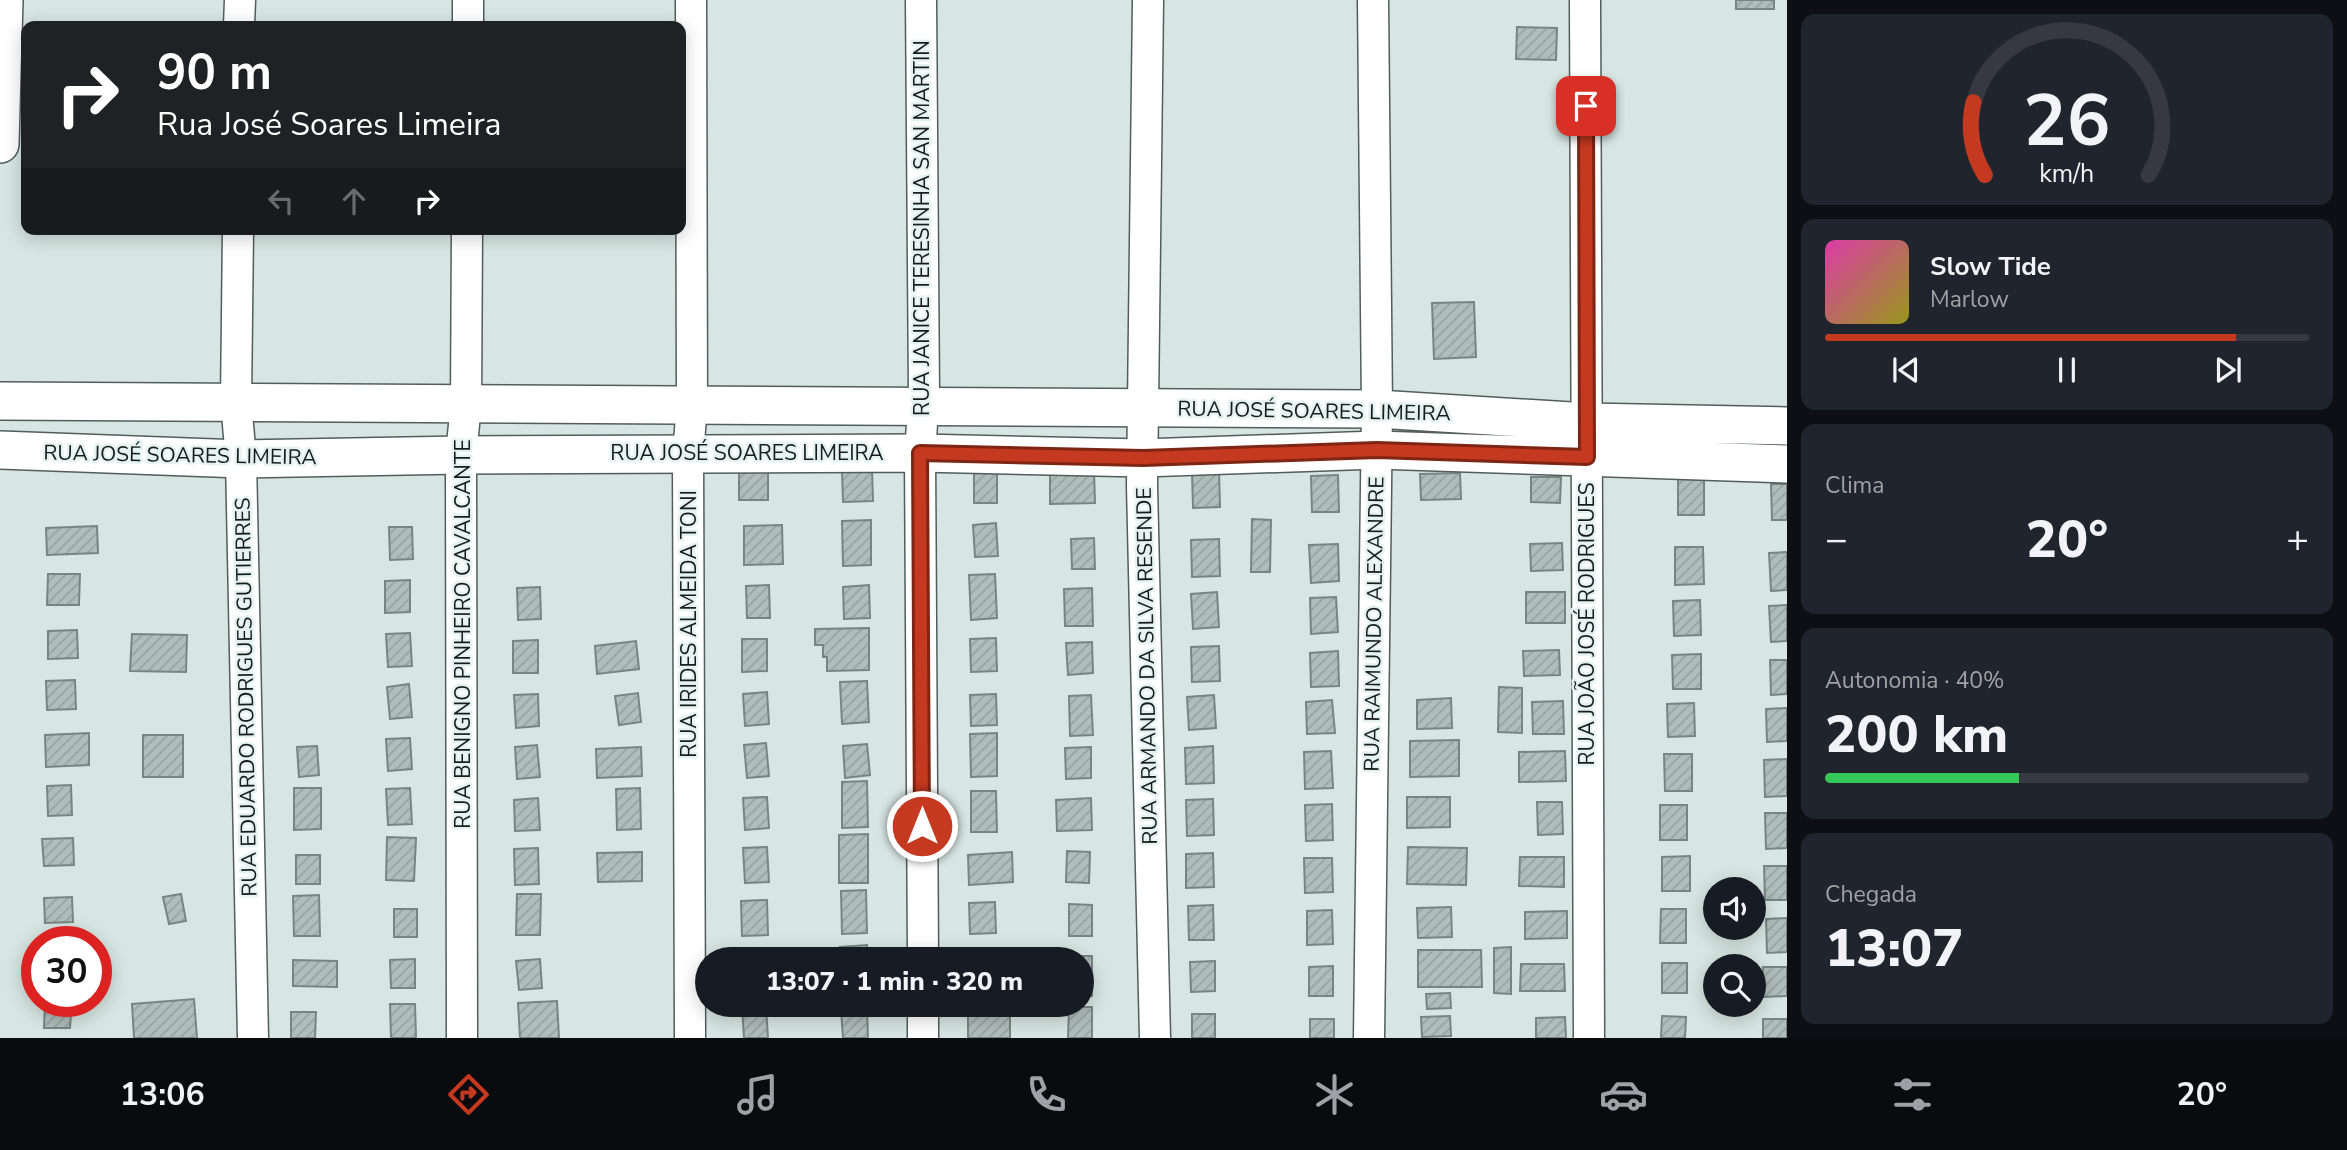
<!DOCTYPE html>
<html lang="pt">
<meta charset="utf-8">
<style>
:root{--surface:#171b24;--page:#20242c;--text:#f1f3f6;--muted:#9ea1a6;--line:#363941;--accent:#c4391f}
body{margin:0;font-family:"Nunito Sans",sans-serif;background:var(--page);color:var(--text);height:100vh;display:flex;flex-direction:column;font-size:26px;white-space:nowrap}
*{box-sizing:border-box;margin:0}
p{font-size:23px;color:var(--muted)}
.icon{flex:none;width:38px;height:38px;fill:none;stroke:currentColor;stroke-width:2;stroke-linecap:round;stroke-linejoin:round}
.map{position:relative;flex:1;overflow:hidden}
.drawer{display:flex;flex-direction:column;gap:14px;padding:14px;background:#0d0f14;width:560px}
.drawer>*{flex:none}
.banner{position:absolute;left:21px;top:21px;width:665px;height:214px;border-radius:14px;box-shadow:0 4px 18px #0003;background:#202124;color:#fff;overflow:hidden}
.buttons{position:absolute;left:1703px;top:877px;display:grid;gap:14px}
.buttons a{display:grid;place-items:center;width:63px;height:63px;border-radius:50%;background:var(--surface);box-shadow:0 4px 18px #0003;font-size:35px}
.speed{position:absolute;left:21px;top:926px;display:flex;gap:14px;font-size:35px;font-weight:700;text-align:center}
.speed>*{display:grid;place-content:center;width:91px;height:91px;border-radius:50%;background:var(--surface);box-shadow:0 4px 18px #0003;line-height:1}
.speed .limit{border:10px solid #d22;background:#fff;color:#111}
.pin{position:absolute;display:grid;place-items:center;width:60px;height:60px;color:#fff;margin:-30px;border-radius:14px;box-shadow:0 4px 10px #0006}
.me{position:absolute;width:77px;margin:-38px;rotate:0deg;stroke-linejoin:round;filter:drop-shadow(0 0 5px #0008)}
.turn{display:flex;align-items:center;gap:24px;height:147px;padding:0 21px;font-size:32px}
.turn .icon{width:91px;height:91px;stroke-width:2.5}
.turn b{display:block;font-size:49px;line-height:60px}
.lanes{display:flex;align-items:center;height:66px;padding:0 21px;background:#0003;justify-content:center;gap:35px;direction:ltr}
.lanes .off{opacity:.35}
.big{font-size:52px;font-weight:800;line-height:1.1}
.drawer .card{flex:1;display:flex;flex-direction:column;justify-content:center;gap:10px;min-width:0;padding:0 24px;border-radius:14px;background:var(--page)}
.drawer .dial{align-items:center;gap:0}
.dial svg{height:182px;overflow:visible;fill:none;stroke:var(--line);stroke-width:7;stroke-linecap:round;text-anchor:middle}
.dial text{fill:var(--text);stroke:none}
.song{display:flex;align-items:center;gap:21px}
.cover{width:84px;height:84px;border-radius:10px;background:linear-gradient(135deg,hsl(320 70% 55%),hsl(60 70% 35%))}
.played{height:7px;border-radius:4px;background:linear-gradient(90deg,var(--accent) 85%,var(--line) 85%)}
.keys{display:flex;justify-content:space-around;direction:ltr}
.heat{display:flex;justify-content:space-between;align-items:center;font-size:38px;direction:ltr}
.charge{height:10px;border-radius:5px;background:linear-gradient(90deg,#34c759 40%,var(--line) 0)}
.trip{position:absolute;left:695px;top:947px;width:399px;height:70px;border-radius:35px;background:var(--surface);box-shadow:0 4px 18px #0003;font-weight:800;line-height:70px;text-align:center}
.menu{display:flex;height:112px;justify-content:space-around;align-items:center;background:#090b0e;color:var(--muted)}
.menu .icon{width:49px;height:49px}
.menu .current{color:var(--accent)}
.menu b{font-size:32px;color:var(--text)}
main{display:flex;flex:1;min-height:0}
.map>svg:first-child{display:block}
.building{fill:url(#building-hatch);stroke:#788682;stroke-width:2}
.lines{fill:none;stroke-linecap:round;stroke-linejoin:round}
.minor-casing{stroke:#515e5b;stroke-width:33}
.tertiary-casing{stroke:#515e5b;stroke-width:40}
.minor{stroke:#fff;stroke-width:30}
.tertiary{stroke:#fff;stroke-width:37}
.route-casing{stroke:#7f2514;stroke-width:18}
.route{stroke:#c4391f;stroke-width:12}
.labels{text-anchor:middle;stroke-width:5;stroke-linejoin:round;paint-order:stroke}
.street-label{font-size:21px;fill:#181d1c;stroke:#e5f3f0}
</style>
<main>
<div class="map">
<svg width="1787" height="1038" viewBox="0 0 1787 1038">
<defs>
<pattern id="building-hatch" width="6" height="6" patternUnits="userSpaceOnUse" patternTransform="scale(1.75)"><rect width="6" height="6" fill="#b0bebb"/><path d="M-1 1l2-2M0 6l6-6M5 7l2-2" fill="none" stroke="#97a3a0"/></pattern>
</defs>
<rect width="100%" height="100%" fill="#d7e6e2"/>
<path class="building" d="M1736 0H1774V9H1736Z
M1517 27 1557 28 1556 60 1516 59Z
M1474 302 1476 357 1434 359 1432 303Z
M872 469 873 501 843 502 842 470Z
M739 470H768V500H739Z
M997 470V503H974V471Z
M1094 471 1095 503 1050 504V472Z
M1192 471H1219L1220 507 1193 508Z
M1460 473 1461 499 1421 500 1420 474Z
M1338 475 1339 512H1312L1311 476Z
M1531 477H1561L1560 503 1531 502Z
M1704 478V515H1678V479Z
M1771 484H1787V520H1772Z
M1252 519 1271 520 1270 572H1251Z
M871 520V565L843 566 842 521Z
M996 523 998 556 975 557 973 525Z
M782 525 783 564 744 565V526Z
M97 526 98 553 47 555 46 528Z
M389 527H412L413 559 390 560Z
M1094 538 1095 569H1072L1071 539Z
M1219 539 1220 576 1192 577 1191 540Z
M1562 543 1563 570 1531 571 1530 544Z
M1338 544 1339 581 1311 583 1309 545Z
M1675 547H1703L1704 584 1675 585Z
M1787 552V590L1771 591 1769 553Z
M48 574H80L79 605H47Z
M995 574 997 618 971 620 969 575Z
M410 580V612L385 613V581Z
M769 585 770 618H747L746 586Z
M869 585 870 618 844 619 843 587Z
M540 587 541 619 518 620 517 588Z
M1092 588 1093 626H1065L1064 589Z
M1217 592 1219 627 1193 629 1191 594Z
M1526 592H1565V623H1526Z
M1336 597 1338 632 1311 634 1310 598Z
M1700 600 1701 635 1674 636 1673 601Z
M1787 605V641L1771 642 1769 606Z
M869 628V670L827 671V657H823V645H815V629Z
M77 630 78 658 48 659V631Z
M410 633 412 666 388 667 386 634Z
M132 634 187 635 186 672 130 671Z
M996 638 997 671 971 672 970 639Z
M742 639H767V671L742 672Z
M538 640V673H513V641Z
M636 641 639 669 597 674 595 646Z
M1092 642 1093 673 1068 675 1066 643Z
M1219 646 1220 681 1192 682 1191 647Z
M1559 650 1560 675 1524 676 1523 651Z
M1338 651 1339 686 1311 687 1310 653Z
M1701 654V689H1673L1672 655Z
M1770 660H1787V694L1771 695Z
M75 680 76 709 47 710 46 681Z
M867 681 869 722 842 724 840 682Z
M409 684 412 717 390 719 387 687Z
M1499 687 1522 688V733L1498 732Z
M767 692 769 724 745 726 743 694Z
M638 693 641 722 619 725 615 696Z
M538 694 539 726 516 728 514 695Z
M996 694 997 725 971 726 970 695Z
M1091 695 1093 735 1070 736 1069 696Z
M1214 695 1216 728 1189 730 1187 697Z
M1451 698 1452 728 1417 729V700Z
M1332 700 1335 733 1307 734 1306 702Z
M1563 701 1564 734H1533L1532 702Z
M1694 703 1695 736 1668 737 1667 704Z
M1787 708V741L1767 742 1766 709Z
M89 733V765L46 767 45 735Z
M997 733V776L971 777 970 734Z
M143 735H183V777H143Z
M410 738 412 769 388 771 386 739Z
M1459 740V776L1410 777V741Z
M766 743 769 776 747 778 744 745Z
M867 744 870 775 845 778 843 746Z
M537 745 540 777 517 779 515 747Z
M317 746 319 775 299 777 297 747Z
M1213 746 1214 783 1186 784 1185 748Z
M641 747 642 776 597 778 596 749Z
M1091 747V778L1066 779 1065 748Z
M1331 751 1333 788 1305 789 1304 752Z
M1565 751 1566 781 1519 782V752Z
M1664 754H1692V791H1665Z
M1787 759V796L1765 797 1764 760Z
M867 781 868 827 842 828V782Z
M71 785 72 815 48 816 47 786Z
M294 788H321V829L294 830Z
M410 788 412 824 388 825 386 789Z
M640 788 641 829 617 830 616 789Z
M971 791H996L997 832H971Z
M767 797 769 828 745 830 743 798Z
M1407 797H1450V827L1407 828Z
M538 798 540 830 515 831 514 800Z
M1091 798 1092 830 1057 831 1056 800Z
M1213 799 1214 835 1187 836 1186 800Z
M1537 802H1562L1563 834 1538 835Z
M1332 804 1333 840 1306 841 1305 805Z
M1660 805H1687V840H1660Z
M1765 813H1787V848L1766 849Z
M868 834V883H839V835Z
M387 837 416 838 414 881 386 880Z
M73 838 74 865 44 866 42 839Z
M767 847 769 882 745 883 743 848Z
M1408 847 1467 848 1466 885 1407 884Z
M538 848 539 884 515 885 514 849Z
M1067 851 1090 852 1089 883 1066 882Z
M642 852V881L598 882 597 853Z
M1012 852 1013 882 969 885 968 855Z
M1213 853 1214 887 1186 888V854Z
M296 855H320V884H296Z
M1690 856V891H1662V857Z
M1520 857H1564V887L1519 886Z
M1304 858H1332L1333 892 1305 893Z
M1764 866H1787V900H1765Z
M866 890 867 933 842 934 841 891Z
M181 894 186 921 169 924 163 897Z
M517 894H541L540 935H516Z
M319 895 320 936H294L293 896Z
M72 897 73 922 45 923 44 898Z
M767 900 768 935 742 936 741 901Z
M995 902 996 933 970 934 969 903Z
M1069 904 1092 905V936H1069Z
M1213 905 1214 940H1189L1188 906Z
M1451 907 1452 937 1418 938 1417 908Z
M394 909H417V937H394Z
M1661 909H1686V943H1660Z
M1332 910 1333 944 1307 945V911Z
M1567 911V938L1525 939V912Z
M1787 918V952L1767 953 1766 919Z
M867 945 868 959H840V947Z
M1511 947V994L1494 993V948Z
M1418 950H1481L1482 987H1418Z
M1069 956H1092V996H1082V959H1069Z
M415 959V988H391L390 960Z
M540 959 542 988 519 990 516 961Z
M293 960 337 961V987L293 986Z
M1215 961V991L1191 992 1190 962Z
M1662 963H1687V993H1662Z
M1521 964H1564L1565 991H1520Z
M1333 966V996H1309V967Z
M1763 967H1787V996L1763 997Z
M1450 993 1451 1008 1427 1009 1426 994Z
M194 999 197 1038H134L132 1004Z
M45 1001H72L70 1028H44Z
M557 1001 559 1038H520L518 1003Z
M390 1004H415L416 1038H391Z
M766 1006 768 1038H744L742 1007Z
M1069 1007H1092V1038H1068Z
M867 1009 868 1038H843L841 1010Z
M1010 1010V1038H968V1011Z
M291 1012H316L315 1038H291Z
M1192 1014H1215V1038H1192Z
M1450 1016 1451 1036 1422 1037 1421 1017Z
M1662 1016 1686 1017 1685 1038H1661Z
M1565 1017 1566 1038H1536V1018Z
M1310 1019H1334V1038H1310Z
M1763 1019H1787V1038H1763Z"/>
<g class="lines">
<g class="minor-casing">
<path id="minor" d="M921 0 924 395 920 453 923 959
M1148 0 1142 486 1155 1038
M1585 0 1589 1038
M239 26 240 0
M468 26V0
M238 229 236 402 241 459 253 1038
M923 1004V1038
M462 1038 461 455 466 404 467 229
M690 1038 688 454 692 405 691 0
M1369 1038 1377 409 1373 0"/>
</g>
<g class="tertiary-casing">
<path id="tertiary" d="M0 144 4 0
M0 401 1377 409 1587 422 1787 426
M0 450 241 459 461 455 920 453 1143 458 1377 450 1787 464"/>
</g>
<use href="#minor" class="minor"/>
<use href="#tertiary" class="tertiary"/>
</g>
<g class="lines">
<g class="route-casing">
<path id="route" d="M922 826 920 453 1143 458 1377 450 1587 457 1586 106"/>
</g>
<use href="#route" class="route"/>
</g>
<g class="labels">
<g class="street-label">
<text transform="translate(922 228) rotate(-90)" y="7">RUA JANICE TERESINHA SAN MARTIN</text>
<text transform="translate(1314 411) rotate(1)" y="7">RUA JOSÉ SOARES LIMEIRA</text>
<text x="747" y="460">RUA JOSÉ SOARES LIMEIRA</text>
<text transform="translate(180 455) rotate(1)" y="7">RUA JOSÉ SOARES LIMEIRA</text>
<text transform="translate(689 624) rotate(-90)" y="7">RUA IRIDES ALMEIDA TONI</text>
<text transform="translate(1374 624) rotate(-89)" y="7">RUA RAIMUNDO ALEXANDRE</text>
<text transform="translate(1587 624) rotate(-90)" y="7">RUA JOÃO JOSÉ RODRIGUES</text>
<text transform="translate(463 634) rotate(-90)" y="7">RUA BENIGNO PINHEIRO CAVALCANTE</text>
<text transform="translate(1147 666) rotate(-91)" y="7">RUA ARMANDO DA SILVA RESENDE</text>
<text transform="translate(246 697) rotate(-91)" y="7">RUA EDUARDO RODRIGUES GUTIERRES</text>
</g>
</g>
</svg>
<div class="buttons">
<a><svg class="icon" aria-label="sound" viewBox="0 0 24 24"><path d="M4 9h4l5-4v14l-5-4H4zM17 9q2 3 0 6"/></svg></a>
<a><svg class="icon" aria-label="search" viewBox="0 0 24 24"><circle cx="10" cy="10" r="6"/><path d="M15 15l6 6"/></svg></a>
</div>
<div class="speed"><div class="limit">30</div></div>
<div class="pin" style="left:1586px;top:106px;background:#d93025"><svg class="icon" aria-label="arrive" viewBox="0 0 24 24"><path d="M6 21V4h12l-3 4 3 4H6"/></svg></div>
<svg class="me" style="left:922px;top:826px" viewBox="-20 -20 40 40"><circle r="17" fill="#c4391f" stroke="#fff" stroke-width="3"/><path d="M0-11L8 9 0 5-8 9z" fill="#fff"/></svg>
<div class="trip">13:07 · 1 min · 320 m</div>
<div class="banner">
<div class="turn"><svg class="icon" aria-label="right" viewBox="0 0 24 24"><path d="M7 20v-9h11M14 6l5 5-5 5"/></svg><div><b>90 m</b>Rua José Soares Limeira</div></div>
<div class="lanes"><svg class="icon off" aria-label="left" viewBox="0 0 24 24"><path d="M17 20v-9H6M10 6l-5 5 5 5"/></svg><svg class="icon off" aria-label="ahead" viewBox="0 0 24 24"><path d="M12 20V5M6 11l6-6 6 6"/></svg><svg class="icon" aria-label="right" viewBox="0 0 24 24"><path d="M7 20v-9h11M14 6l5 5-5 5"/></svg></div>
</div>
</div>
<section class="drawer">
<div class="card dial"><svg viewBox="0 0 100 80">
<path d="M14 69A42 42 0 1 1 86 69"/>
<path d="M14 69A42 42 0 0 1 9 37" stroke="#c4391f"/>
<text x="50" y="56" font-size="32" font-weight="700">26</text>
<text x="50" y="72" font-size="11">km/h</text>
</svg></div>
<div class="card">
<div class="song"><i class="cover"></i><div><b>Slow Tide</b><p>Marlow</p></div></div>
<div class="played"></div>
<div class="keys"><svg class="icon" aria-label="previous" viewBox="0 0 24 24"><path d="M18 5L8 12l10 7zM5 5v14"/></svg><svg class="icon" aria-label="pause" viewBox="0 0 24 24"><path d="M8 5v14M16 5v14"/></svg><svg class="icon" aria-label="next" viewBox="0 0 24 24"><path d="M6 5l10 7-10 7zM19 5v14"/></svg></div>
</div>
<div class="card"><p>Clima</p>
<div class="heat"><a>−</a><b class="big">20°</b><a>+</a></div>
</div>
<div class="card"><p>Autonomia · 40%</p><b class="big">200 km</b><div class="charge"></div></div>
<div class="card"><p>Chegada</p><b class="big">13:07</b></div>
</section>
</main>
<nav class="menu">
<b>13:06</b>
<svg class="icon current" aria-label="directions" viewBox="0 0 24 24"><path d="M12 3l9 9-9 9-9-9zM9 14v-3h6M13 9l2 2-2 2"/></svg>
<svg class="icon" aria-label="music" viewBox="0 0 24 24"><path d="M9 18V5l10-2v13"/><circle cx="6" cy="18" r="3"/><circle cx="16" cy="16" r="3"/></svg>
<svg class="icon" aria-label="phone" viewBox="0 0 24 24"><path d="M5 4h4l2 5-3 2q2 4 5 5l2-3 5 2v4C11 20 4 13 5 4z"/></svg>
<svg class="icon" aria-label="climate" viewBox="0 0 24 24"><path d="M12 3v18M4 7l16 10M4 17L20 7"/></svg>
<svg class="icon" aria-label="car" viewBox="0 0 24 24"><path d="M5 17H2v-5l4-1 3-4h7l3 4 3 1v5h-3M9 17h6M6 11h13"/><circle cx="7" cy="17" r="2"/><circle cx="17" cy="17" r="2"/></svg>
<svg class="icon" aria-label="filters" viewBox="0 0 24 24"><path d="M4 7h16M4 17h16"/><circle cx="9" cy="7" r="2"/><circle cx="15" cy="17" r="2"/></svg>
<b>20°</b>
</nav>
